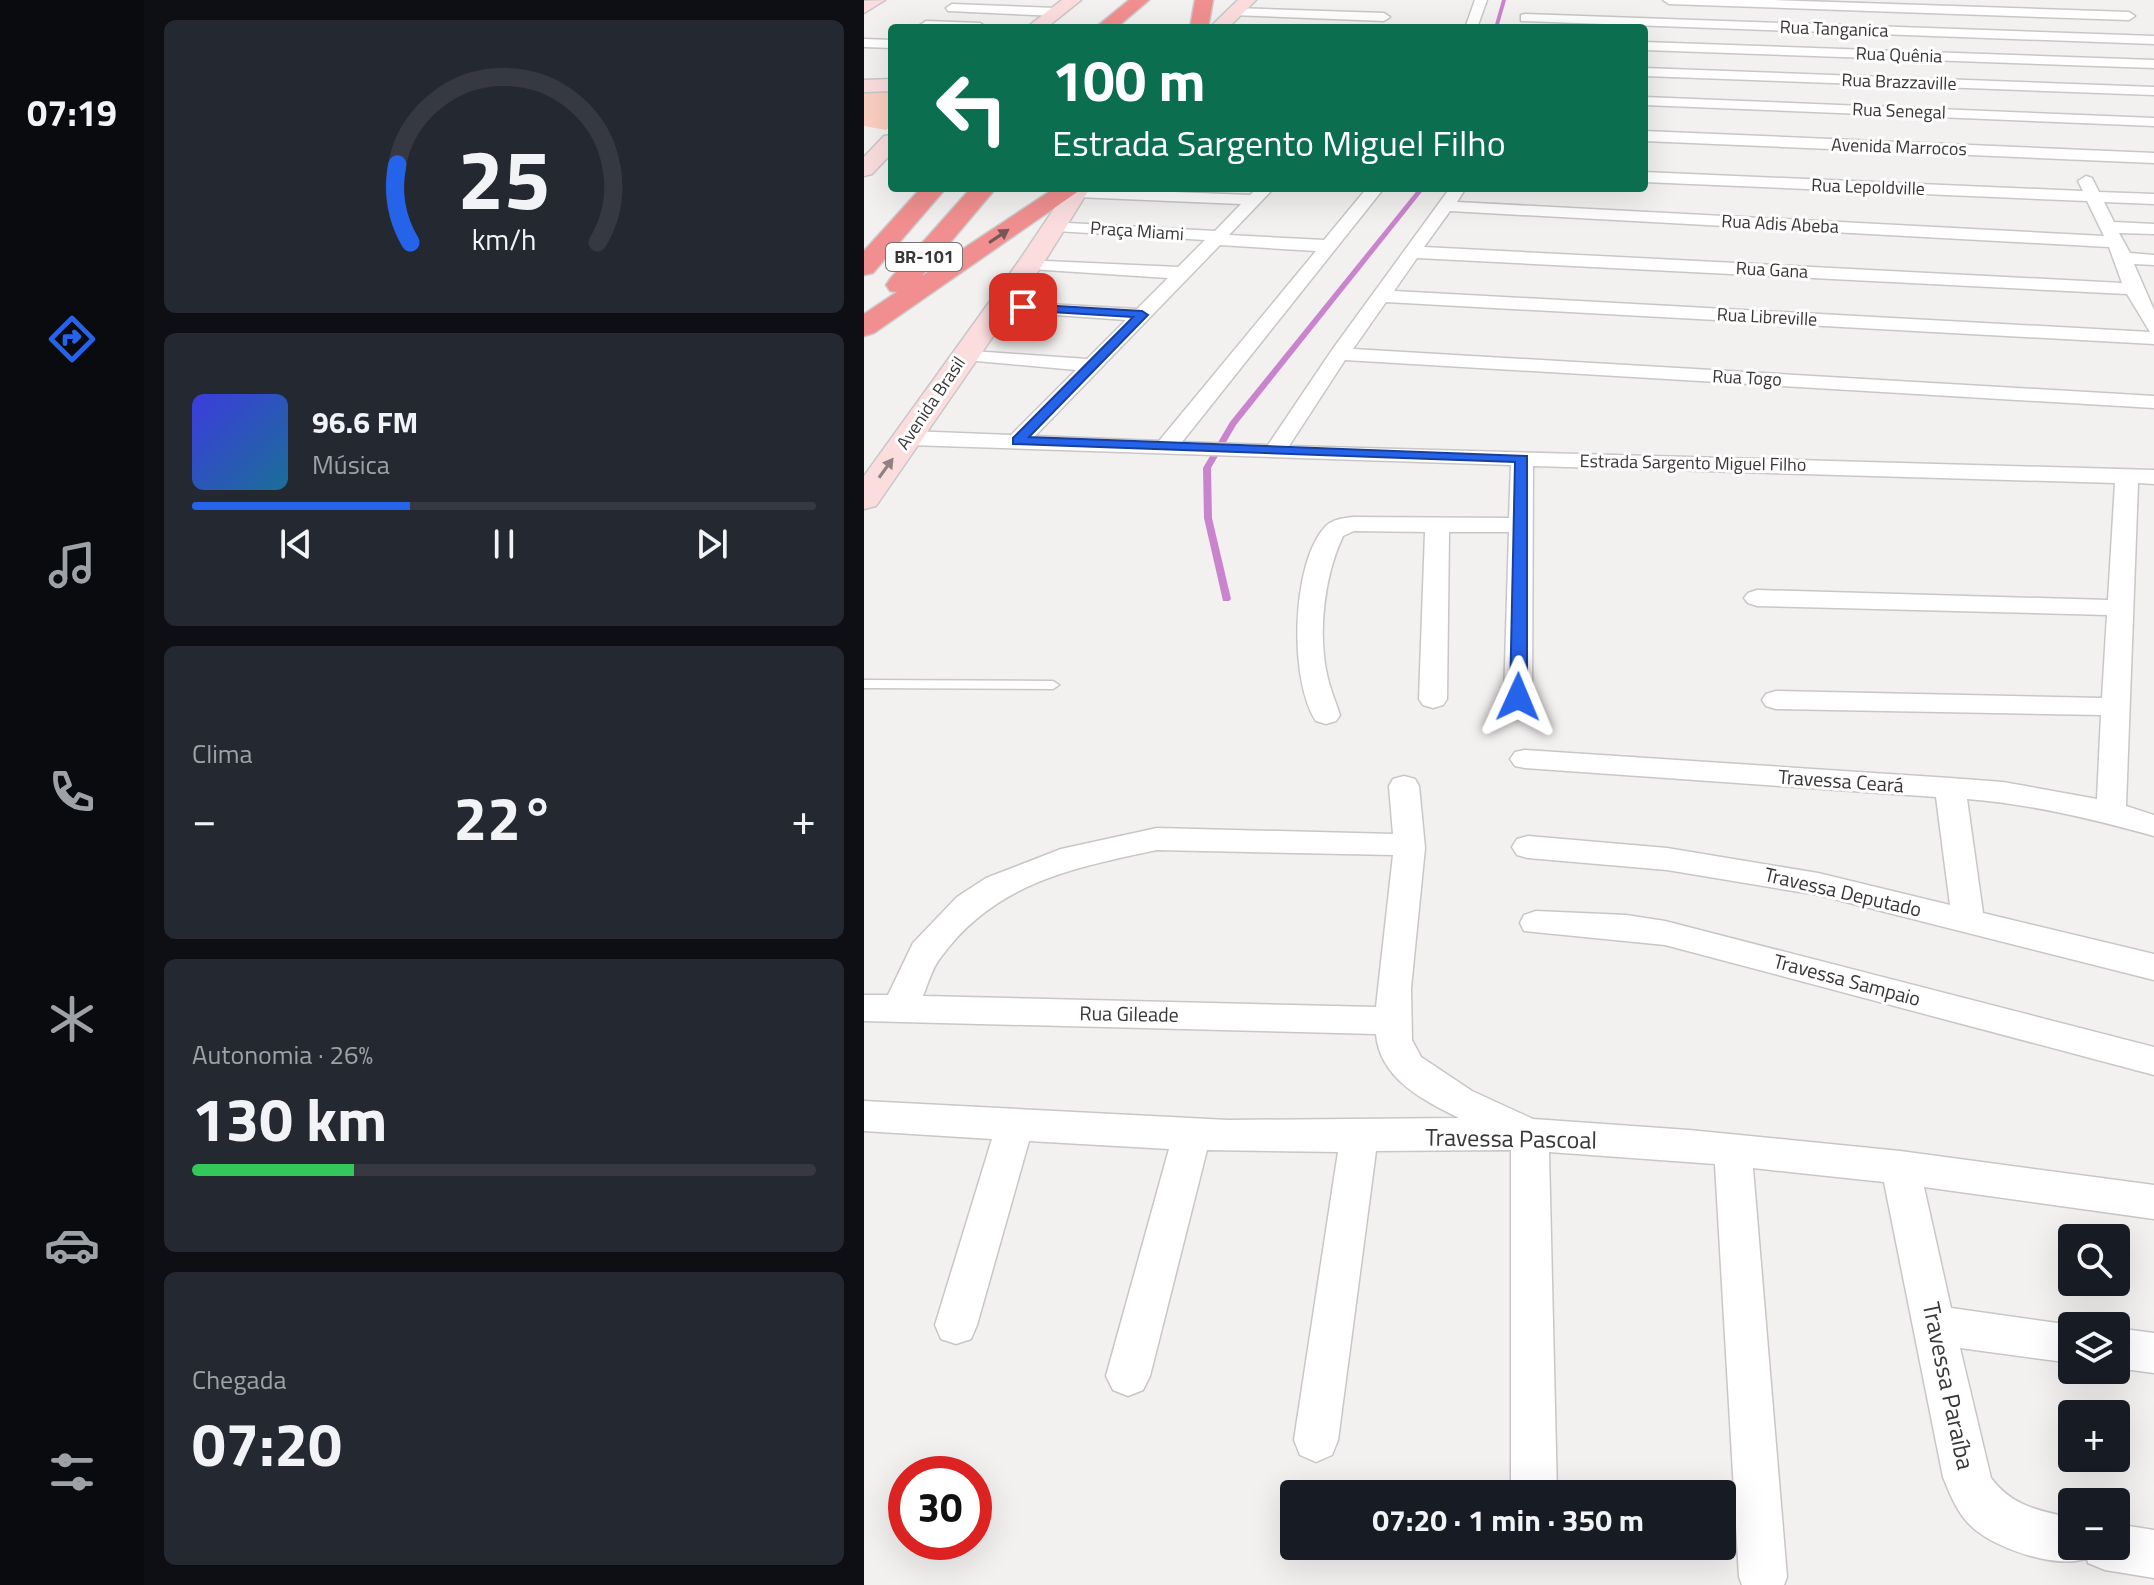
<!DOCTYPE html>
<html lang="pt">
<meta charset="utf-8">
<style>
:root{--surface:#171b24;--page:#242831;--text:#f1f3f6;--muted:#9ea1a6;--line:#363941;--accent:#2563eb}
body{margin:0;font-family:"Titillium Web",sans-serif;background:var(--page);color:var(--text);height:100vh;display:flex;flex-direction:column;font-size:30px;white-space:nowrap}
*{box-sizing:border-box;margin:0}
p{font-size:26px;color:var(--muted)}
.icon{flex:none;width:44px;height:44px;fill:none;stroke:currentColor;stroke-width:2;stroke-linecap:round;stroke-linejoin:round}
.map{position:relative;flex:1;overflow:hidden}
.drawer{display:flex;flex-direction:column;gap:20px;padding:20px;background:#0d0f14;width:720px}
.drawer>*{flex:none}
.top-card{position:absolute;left:24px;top:24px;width:760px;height:168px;border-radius:8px;box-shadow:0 8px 32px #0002;background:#0b6e4f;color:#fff;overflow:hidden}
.buttons{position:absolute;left:1194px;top:1224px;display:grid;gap:16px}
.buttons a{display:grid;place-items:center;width:72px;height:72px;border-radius:8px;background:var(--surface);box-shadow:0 8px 32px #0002;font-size:40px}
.speed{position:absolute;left:24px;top:1456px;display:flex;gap:16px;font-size:40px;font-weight:700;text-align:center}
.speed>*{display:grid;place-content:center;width:104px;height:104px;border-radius:50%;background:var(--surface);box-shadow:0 8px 32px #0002;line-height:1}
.speed .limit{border:12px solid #d22;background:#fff;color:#111}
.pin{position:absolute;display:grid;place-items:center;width:68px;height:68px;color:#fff;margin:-34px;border-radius:16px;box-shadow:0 4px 12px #0006}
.me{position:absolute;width:88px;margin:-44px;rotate:1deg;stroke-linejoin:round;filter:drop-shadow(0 0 6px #0008)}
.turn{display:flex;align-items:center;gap:28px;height:168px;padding:0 32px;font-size:36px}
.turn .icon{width:104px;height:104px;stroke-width:2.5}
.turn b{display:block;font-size:56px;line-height:68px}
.big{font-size:60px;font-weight:700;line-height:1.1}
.drawer .tile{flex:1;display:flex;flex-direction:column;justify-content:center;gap:12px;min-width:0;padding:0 28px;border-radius:12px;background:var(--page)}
.drawer .dial{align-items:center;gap:0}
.dial svg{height:208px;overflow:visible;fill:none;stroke:var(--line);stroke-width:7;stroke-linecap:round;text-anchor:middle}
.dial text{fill:var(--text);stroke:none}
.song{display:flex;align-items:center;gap:24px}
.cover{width:96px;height:96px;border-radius:12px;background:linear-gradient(135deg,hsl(240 70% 55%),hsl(200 70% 35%))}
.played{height:8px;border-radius:4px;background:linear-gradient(90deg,var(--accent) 35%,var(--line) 35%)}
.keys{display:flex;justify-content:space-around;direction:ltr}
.heat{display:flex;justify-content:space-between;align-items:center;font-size:44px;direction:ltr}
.charge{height:12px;border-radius:6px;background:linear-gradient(90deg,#34c759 26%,var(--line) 0)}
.trip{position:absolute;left:416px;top:1480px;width:456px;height:80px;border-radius:8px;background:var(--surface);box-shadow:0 8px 32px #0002;font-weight:700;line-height:80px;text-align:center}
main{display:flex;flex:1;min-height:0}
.tabs{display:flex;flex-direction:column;width:144px;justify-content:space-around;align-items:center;background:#090b0e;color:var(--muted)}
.tabs .icon{width:56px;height:56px}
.tabs .active{color:var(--accent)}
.tabs b{font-size:36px;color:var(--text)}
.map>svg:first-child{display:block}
.green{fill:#fbcfc1}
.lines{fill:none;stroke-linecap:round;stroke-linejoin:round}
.stream{fill:#ca84cd;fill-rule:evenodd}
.lane-casing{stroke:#cac6c7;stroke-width:3}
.street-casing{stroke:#cac6c7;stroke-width:3}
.secondary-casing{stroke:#cac6c7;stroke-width:3}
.highway-casing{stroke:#cccbcb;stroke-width:3}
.lane{fill:#fff;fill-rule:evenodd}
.street{fill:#fff;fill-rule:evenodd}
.secondary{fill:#fbddde;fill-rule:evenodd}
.highway{fill:#f18f90;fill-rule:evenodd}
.oneway{fill:#795656}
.oneway2{fill:#908282}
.route{fill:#2563eb;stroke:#184099;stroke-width:2}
.labels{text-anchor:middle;stroke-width:6;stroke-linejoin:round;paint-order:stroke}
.far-street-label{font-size:18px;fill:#393737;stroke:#fffefe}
.shield{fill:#fffefe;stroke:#747373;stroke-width:2}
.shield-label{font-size:18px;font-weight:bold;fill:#393737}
.street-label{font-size:20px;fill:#393737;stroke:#fffefe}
.near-street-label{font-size:24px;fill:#393737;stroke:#fffefe}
</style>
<main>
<nav class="tabs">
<b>07:19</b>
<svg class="icon active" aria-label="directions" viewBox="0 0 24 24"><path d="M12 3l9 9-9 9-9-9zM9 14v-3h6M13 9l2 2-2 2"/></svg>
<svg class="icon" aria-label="music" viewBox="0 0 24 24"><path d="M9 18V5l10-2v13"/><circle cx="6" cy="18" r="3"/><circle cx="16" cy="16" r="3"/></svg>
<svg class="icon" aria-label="phone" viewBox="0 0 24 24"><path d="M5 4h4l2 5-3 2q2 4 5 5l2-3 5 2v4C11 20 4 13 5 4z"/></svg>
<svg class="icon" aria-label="climate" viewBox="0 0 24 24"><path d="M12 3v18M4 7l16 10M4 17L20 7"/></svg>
<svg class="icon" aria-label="car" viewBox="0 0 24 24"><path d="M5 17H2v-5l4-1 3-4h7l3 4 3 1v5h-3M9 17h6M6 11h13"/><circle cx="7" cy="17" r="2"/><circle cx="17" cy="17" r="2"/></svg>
<svg class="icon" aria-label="filters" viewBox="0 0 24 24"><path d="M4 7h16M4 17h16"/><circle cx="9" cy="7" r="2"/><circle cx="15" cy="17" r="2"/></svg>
</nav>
<section class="drawer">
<div class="tile dial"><svg viewBox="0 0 100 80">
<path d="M14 69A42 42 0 1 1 86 69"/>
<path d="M14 69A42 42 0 0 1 9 39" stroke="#2563eb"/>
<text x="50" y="56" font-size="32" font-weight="700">25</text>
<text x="50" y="72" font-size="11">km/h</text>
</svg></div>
<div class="tile">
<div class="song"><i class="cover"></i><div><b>96.6 FM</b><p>Música</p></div></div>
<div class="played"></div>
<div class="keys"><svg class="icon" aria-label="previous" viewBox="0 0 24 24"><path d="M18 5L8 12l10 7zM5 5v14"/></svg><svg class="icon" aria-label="pause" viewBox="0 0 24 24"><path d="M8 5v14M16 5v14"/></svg><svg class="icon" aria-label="next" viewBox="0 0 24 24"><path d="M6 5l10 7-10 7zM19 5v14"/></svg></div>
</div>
<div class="tile"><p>Clima</p>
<div class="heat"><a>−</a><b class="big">22°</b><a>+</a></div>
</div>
<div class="tile"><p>Autonomia · 26%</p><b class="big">130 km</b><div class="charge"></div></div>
<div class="tile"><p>Chegada</p><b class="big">07:20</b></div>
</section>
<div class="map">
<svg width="1290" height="1585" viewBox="0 0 1290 1585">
<rect width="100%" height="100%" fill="#f3f0f0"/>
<path class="green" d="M28 87V125L22 130 0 126V89Z"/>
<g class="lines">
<path class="stream" d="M638 0H642L634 28H630Z
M555 188H561L372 425 347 468 348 518 367 599 365 601H359L340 518 339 468 366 422Z"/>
<g class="lane-casing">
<path id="lane" d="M0 680 189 681 195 685 189 689 0 688Z"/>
</g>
<g class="street-casing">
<path id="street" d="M611 0H623L613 28H601Z
M799 0H910L1265 12 1271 16 1265 20 805 4Z
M88 4 192 8 198 12 192 16 84 11 82 8Z
M371 8 520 13 526 17 520 21 367 15 365 12Z
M661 14 1290 36V44L657 21V15Z
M62 21 116 23 122 27 58 28 56 25Z
M0 39 28 40V48L0 47Z
M780 42 1290 60V68L780 50Z
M780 68 1290 87V95L780 76Z
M780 97 1290 118V126L780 105Z
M780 131 1290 153V163L780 141Z
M780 172 1219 191 1214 181 1222 176 1228 178 1235 192 1290 194V204L1240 202 1250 222 1290 224V234L1255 233 1266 253 1290 255V265L1270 264 1290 310V344L522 302 489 349 1290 396V408L481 360 425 446 1290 470V484L1274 483 1262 806 1290 815V836C1228 819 1167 804 1103 799L1119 913 1290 954V980L954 895 803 870 664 858 653 855 648 847 653 839 664 836 803 848 954 873 1086 905 1072 797 661 768 651 766 646 759 651 752 661 750 1086 778 1139 782 1233 799 1237 715 912 709 902 706 898 700 902 694 912 691 1238 698 1243 615 893 606 884 603 880 598 884 593 893 590 1244 600 1251 483 669 466 668 697 664 703 654 705 644 703 640 697 645 532H585L583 699 579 705 569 708 559 705 555 699 561 532 490 531 479 536C460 576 453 635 464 679 467 691 472 703 476 715L472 721 462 724 452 721C425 681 427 564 461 527 468 519 480 518 490 517L645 518 647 465 45 445 34 438 45 431 147 435 212 370 101 360 94 358 91 354 94 350 223 359 262 320 134 311 127 309 125 305 127 301 273 309 304 278 166 269 157 264 160 260 314 267 341 240 192 231 186 230 183 226 186 222 351 231 377 204 212 197 204 192 208 188 386 195 393 188H410L365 235 460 240 503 188H520L318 442 404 445 468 350 586 188H598L600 191 593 202 1240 236 1223 201 780 182ZM586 211 1245 247 1258 283 560 247ZM356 245 452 251 295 441 171 436ZM553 258 1263 294 1286 332 530 291Z
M540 776 551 779 555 786 561 848 547 988 548 1040 557 1057 608 1091 669 1119 825 1130 1036 1151 1290 1185V1219L1060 1187 1087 1308 1215 1326H1208V1363L1096 1348 1127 1478C1149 1507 1174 1510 1208 1518V1546H1252V1524L1290 1530V1578L1241 1570 1224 1563 1223 1558C1194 1570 1129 1548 1107 1526 1093 1513 1086 1494 1079 1477L1020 1182 889 1168 923 1577 920 1585H878L875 1577 851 1164 685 1152 693 1494H647V1150L512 1151 474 1440 468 1455 452 1462 436 1455 430 1440 474 1152 343 1150 286 1376 279 1390 264 1396 249 1390 242 1376 305 1149 165 1141 113 1325 107 1339 92 1344 77 1339 71 1325 128 1139 0 1131V1101L364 1120 595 1118C559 1100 516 1079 512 1034L0 1021V995H24L49 943 93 897 122 878 197 849 293 828 529 834 525 786 529 779ZM293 850 529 855 512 1007 59 996C64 984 68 968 77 957 131 883 208 868 293 850Z
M672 911 762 915 801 921 1290 1047V1075L801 945 660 931 656 923 660 915Z
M1252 1328 1290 1333V1373L1252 1368Z"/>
</g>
<g class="secondary-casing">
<path id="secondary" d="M21 0 0 13V1Z
M198 0H217L182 28H162Z
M374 0H392L364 28H345Z
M28 79V91L0 92V80Z
M28 135V153L8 174 0 176V157L20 136Z
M204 188H226L179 264 12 506 0 509V476L155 261Z"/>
</g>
<g class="highway-casing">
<path id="highway" d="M265 0H285L252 28H231Z
M331 0H349L344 28H326Z
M57 188H82L9 273 0 275V251Z
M107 188H132L58 276 191 188H219L10 333 0 336V314L33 292 26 291 22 285 26 279Z"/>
</g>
<use href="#lane" class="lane"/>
<use href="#street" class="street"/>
<use href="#secondary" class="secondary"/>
<use href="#highway" class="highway"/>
</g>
<defs><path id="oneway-solid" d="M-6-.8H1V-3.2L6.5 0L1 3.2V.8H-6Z" transform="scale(2)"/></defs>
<use class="oneway" href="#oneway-solid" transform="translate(135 236) rotate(-34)"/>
<use class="oneway2" href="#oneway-solid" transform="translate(22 468) rotate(-54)"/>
<path class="route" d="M159 304 278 311 284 315 165 437 663 456V697L660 701H648L646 697 651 462 149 444V438L269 317 155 310 153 307Z"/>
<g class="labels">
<g class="far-street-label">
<text transform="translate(970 29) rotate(2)" y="6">Rua Tanganica</text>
<text transform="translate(1035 55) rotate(2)" y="6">Rua Quênia</text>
<text transform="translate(1035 82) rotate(2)" y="6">Rua Brazzaville</text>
<text transform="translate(1035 111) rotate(2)" y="6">Rua Senegal</text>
<text transform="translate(1035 147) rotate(2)" y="6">Avenida Marrocos</text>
<text transform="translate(1004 187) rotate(2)" y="6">Rua Lepoldville</text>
<text transform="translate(916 224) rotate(3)" y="6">Rua Adis Abeba</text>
<text transform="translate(273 231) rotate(4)" y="6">Praça Miami</text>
<text transform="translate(908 270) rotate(3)" y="6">Rua Gana</text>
<text transform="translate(903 317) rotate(3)" y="6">Rua Libreville</text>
<text transform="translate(883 378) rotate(3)" y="6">Rua Togo</text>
<text transform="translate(67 403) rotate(-56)" y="6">Avenida Brasil</text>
<text transform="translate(829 463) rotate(1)" y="6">Estrada Sargento Miguel Filho</text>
</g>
<rect class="shield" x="22" y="243" width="76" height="28" rx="6"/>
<g class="shield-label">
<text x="60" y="263">BR-101</text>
</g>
<g class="street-label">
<text transform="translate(977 781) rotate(4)" y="7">Travessa Ceará</text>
<text transform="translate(979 892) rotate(13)" y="7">Travessa Deputado</text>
<text transform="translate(983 980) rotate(15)" y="7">Travessa Sampaio</text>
<text transform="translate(265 1014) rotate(1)" y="7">Rua Gileade</text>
</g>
<g class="near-street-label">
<text transform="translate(647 1139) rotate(1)" y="8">Travessa Pascoal</text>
<text transform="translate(1084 1386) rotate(78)" y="8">Travessa Paraíba</text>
</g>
</g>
</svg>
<div class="buttons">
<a><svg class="icon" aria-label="search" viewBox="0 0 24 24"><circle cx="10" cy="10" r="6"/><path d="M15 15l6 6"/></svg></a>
<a><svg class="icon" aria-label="layers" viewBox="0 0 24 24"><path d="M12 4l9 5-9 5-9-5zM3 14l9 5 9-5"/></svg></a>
<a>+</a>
<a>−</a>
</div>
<div class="speed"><div class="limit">30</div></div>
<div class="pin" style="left:159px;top:307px;background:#d93025"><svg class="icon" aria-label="arrive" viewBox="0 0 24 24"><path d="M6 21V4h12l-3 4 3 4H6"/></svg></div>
<svg class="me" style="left:654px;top:697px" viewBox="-20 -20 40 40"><path d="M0-17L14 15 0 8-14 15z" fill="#2563eb" stroke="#fff" stroke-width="4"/></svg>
<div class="trip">07:20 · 1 min · 350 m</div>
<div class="top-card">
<div class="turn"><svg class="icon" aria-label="left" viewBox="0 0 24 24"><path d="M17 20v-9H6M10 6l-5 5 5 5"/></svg><div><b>100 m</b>Estrada Sargento Miguel Filho</div></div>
</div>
</div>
</main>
